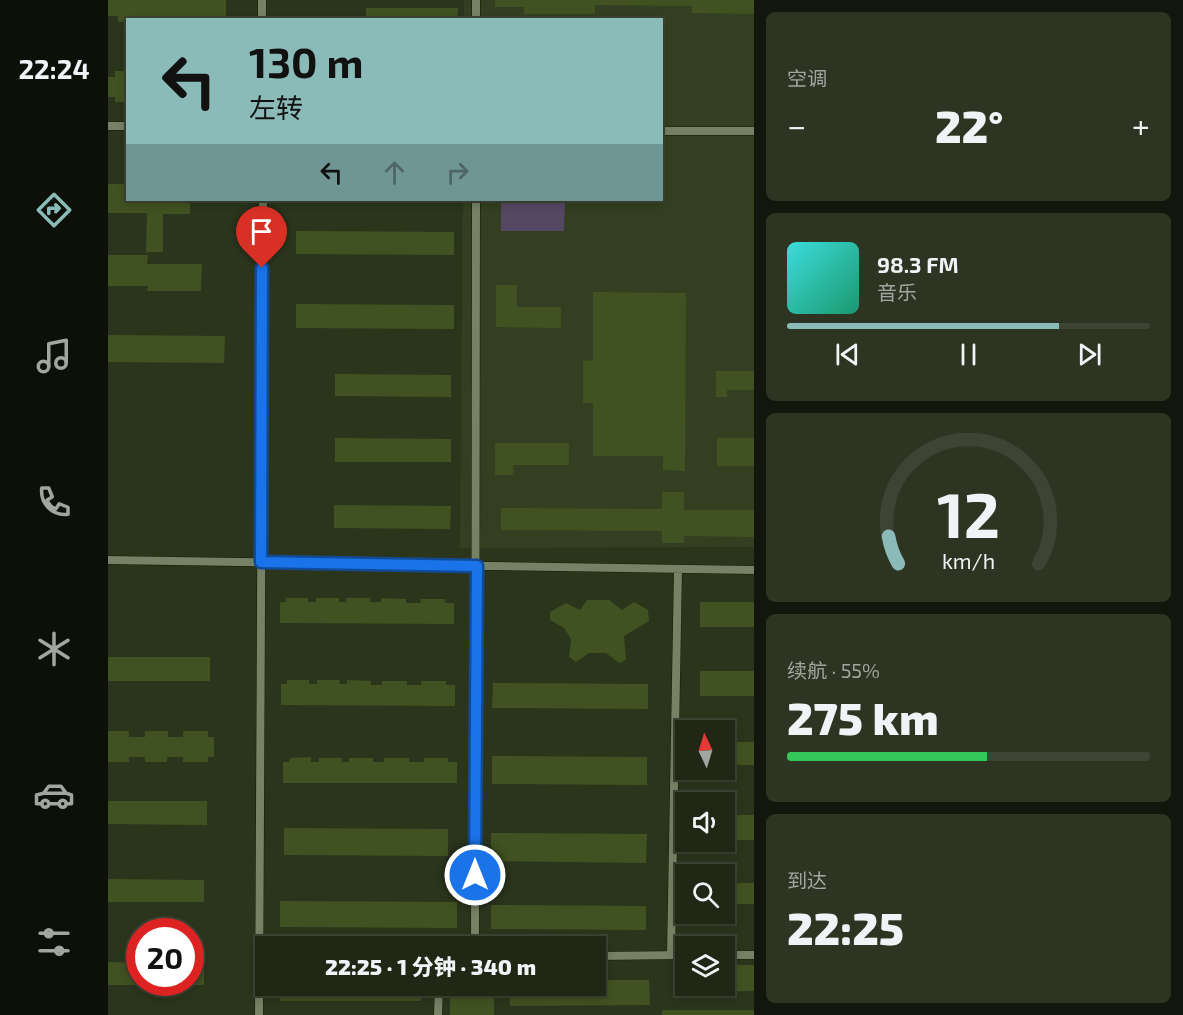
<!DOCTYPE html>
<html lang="zh">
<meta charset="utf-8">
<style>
:root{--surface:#202815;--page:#2d3422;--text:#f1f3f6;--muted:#a2a6a0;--line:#3d4434;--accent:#8bbbb9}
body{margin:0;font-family:"Exo 2","Noto Sans SC",sans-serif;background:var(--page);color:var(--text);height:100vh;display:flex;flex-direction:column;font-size:22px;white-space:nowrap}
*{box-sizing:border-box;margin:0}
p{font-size:20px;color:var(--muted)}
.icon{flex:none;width:33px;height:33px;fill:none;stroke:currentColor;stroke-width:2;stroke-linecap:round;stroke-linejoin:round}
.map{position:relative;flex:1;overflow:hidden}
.details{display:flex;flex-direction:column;gap:12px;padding:12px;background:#12160c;width:429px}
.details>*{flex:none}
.top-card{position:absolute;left:18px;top:18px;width:537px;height:183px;border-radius:0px;box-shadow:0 3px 9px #0003,0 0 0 2px var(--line);background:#8bbbb9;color:#111;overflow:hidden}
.needle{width:39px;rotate:356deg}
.tools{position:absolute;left:567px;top:720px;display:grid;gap:12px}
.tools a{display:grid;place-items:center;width:60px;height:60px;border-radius:0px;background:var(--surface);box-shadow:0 3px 9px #0003,0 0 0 2px var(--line);font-size:30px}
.speed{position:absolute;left:18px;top:918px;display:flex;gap:12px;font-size:30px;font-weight:700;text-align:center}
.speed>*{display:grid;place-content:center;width:78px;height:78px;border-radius:50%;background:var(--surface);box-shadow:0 3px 9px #0003,0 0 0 2px var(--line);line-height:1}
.speed .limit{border:9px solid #d22;background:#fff;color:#111}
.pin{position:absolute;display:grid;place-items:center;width:51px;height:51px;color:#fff;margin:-62px -26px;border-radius:50% 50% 50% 0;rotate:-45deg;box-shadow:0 0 6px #0007}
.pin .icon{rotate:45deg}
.me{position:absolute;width:66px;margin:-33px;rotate:0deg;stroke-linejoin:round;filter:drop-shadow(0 0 4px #0008)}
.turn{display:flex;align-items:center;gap:21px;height:126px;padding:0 24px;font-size:27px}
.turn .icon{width:78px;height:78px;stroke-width:2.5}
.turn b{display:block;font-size:42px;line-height:51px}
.lanes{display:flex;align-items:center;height:57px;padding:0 24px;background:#0003;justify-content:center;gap:30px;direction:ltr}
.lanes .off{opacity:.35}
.big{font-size:45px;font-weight:800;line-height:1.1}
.details .tile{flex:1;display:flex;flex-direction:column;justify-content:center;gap:9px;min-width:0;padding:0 21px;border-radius:9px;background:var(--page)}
.details .dial{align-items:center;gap:0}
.dial svg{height:156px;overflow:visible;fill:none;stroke:var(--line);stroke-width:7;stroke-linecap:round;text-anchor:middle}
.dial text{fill:var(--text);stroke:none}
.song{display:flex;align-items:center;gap:18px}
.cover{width:72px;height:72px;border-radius:9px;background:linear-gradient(135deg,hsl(180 70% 55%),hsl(160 70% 35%))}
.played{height:6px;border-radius:3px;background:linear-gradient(90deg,var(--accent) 75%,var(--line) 75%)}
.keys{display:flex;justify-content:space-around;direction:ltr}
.heat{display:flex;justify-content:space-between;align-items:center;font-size:33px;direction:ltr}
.charge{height:9px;border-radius:4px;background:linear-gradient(90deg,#34c759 55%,var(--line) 0)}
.trip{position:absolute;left:147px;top:936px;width:351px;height:60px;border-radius:0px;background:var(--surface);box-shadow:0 3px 9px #0003,0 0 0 2px var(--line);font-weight:800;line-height:60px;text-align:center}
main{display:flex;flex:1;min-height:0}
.dock{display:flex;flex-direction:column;width:108px;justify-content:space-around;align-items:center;background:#0d1008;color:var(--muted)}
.dock .icon{width:42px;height:42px}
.dock .on{color:var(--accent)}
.dock b{font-size:27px;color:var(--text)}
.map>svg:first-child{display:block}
.built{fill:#333f20}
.green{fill:#544863}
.building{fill:#405221}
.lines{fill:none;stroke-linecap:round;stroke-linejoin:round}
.service-casing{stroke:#141c05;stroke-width:9}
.service{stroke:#768165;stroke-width:8}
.route-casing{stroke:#114b97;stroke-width:15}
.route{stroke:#1a73e8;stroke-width:10}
</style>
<main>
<nav class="dock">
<b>22:24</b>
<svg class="icon on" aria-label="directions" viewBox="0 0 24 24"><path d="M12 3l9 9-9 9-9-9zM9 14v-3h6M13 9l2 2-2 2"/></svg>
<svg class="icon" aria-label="music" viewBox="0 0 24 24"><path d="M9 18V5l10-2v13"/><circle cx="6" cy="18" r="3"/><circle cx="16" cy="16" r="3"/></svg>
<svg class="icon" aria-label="phone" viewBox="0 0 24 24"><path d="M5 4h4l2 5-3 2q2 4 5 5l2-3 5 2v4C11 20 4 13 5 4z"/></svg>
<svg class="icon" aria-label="climate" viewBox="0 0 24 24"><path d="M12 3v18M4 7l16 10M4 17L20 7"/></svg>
<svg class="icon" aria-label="car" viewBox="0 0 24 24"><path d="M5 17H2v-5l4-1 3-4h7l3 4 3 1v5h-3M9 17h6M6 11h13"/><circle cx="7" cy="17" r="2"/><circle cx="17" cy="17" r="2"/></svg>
<svg class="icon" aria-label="filters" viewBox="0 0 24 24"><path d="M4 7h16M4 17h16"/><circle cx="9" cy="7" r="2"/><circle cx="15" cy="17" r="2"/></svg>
</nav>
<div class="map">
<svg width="646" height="1015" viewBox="0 0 646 1015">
<rect width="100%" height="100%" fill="#2b351c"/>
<path class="built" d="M356 0H646V547L352 548 355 200H554V20L356 19Z"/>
<path class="green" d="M393 200H457L456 231H393Z"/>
<path class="building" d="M0 0H118V17H112V20H88V17H72V20H49V17H33V20L10 22V16H0Z
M387 0H646V14L584 13V6L487 5V14H416V7H387Z
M258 8H350L349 20H258Z
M7 71H20V102H7V97H0V77H7Z
M0 184H20V200H82V214H55V252H38L39 213H0Z
M188 231 346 232V255L188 254Z
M0 255H40L39 264H94L93 291H39L40 286H0Z
M388 285H409V307H453V328L388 327Z
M485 292 578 293 577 471 555 470V456H485V403H475V360L485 361Z
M188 304 346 305V329L188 328Z
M0 335 117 336 116 363 0 362Z
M608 371H646V390H619V397H608Z
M227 374 343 375V397L227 396Z
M227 438 343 439V462H227Z
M609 438H646V466H609Z
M387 443H461V465H405L406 475H387Z
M554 492H576V510H646V537L576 536V543H554V531L393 530V508L554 509Z
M226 505 343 506 342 529 226 528Z
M178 598H200V602H208V598H231V602H238V598H262V602H273V598L298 599V603H313L312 599H337V603H346V624L172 623V602H178Z
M479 600H501L514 610 526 602 540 610 541 621 516 636 518 660 511 663 498 653H481L468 662 461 657 463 639 456 628 442 620V612L458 603 472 610Z
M592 602H646V627H592Z
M0 657H102V681H0Z
M592 671H646V696H592Z
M179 680H201V684H209V680H232L231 684H239V680L263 681V685H274V681H299V685H313V681H338V685H347V706L173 705V684H179Z
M385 683 540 684V709L384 708Z
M0 731H21V737H37V731H60V737H75V731H100V737H106V757H100V762H75V757H59V762H37V757H21V762H0Z
M616 742H646V765H616Z
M384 756 539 757V785L384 784Z
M203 757V762H211V758H234V762H241V758H265V762H276V758H301V762H316V758H340V762H349V783H175V762H181L182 758Z
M0 801H99V825L0 824Z
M616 815H646V840H616Z
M176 828 340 829V856L176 855Z
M383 833 539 834 538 863 383 861Z
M0 879 96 880V902H0Z
M616 883H646V904H616Z
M172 901 349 902V928L172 927Z
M383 905 538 906V930L383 929Z
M0 962 32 963V982H82V963H96V985H0Z
M616 965H646V991L593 992V986H616Z
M488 980H541L542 1005 402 1006V986H488Z
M172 986H313V1001H172Z
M342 986H386V1015H342Z
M554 1010H646V1015H554Z"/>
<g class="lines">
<g class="service-casing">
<path id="service" d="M154 0V20
M368 0V20
M0 126H20
M554 131H646
M0 560 646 570
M367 946 368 200
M563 955 570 569
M616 955H646
M488 956 578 955
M151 1015 155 200
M330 1015 331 986"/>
</g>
<use href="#service" class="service"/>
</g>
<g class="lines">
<g class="route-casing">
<path id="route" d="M154 268 153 562 369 566 367 875"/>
</g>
<use href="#route" class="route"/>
</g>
</svg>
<div class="tools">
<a><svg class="needle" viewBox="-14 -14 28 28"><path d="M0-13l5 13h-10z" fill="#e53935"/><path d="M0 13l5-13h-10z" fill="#a2a6a0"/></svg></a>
<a><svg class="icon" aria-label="sound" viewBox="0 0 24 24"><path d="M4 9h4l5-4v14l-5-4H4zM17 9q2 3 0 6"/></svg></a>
<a><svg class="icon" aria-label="search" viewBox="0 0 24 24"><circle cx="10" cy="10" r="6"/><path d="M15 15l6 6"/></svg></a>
<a><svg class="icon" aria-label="layers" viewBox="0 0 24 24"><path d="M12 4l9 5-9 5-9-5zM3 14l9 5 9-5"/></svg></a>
</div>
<div class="speed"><div class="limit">20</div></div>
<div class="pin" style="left:154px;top:268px;background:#d93025"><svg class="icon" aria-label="arrive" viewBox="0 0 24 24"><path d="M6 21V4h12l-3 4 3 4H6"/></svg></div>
<svg class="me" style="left:367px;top:875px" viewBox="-20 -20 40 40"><circle r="17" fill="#1a73e8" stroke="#fff" stroke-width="3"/><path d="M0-11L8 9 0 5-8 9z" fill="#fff"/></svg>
<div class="trip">22:25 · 1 分钟 · 340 m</div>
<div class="top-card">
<div class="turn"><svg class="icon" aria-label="left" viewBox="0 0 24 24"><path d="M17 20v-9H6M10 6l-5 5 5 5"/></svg><div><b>130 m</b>左转</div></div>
<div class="lanes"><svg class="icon" aria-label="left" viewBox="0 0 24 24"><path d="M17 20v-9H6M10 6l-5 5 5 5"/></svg><svg class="icon off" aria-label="ahead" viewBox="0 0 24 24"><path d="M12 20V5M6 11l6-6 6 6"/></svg><svg class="icon off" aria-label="right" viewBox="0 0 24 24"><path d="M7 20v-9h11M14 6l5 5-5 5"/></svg></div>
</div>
</div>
<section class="details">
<div class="tile"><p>空调</p>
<div class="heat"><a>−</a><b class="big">22°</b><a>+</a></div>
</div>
<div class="tile">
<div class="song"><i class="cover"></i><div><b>98.3 FM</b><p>音乐</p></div></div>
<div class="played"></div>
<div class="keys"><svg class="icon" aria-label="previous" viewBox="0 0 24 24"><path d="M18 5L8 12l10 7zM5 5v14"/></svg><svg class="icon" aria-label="pause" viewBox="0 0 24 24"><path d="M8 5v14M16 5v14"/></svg><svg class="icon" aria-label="next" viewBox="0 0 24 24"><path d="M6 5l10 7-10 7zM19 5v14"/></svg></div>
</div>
<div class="tile dial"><svg viewBox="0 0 100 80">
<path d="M14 69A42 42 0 1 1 86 69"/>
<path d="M14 69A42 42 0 0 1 9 55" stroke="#8bbbb9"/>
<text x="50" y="56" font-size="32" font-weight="700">12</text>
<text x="50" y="72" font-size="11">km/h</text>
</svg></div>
<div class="tile"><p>续航 · 55%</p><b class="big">275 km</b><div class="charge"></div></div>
<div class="tile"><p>到达</p><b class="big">22:25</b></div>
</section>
</main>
